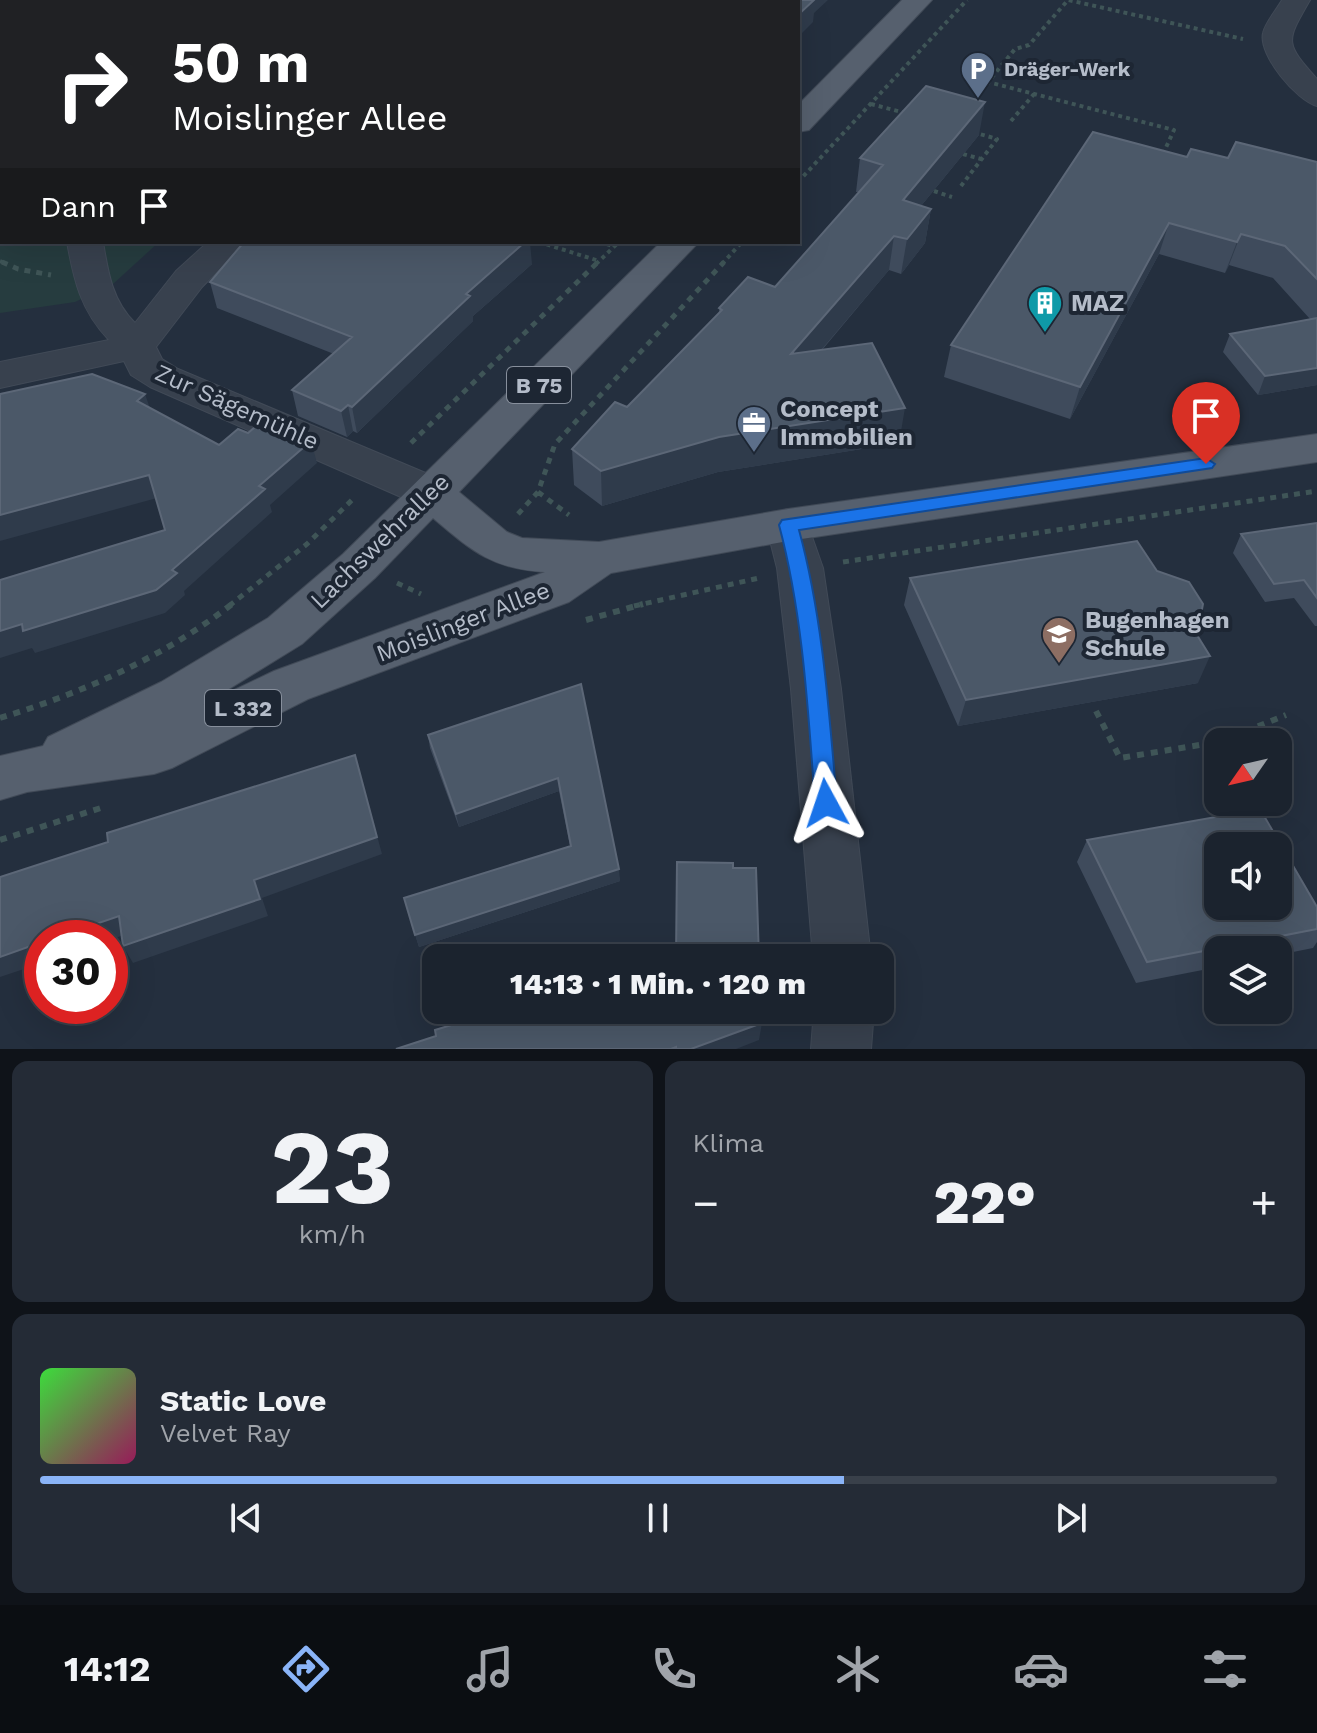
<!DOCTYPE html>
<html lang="de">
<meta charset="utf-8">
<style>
:root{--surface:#1b232e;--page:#242b36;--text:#f1f3f6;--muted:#a0a4aa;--line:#39404a;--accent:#8ab4f8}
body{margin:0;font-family:"Work Sans",sans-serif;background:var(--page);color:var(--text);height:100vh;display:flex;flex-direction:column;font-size:30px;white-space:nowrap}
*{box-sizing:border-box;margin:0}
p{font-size:26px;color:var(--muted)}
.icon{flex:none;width:44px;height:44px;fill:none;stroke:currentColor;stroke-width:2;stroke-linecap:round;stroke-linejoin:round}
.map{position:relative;height:1049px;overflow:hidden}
.panel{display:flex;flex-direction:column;gap:12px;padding:12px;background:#0f1319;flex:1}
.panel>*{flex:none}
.top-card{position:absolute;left:0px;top:0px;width:800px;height:244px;box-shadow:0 8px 32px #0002,0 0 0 2px var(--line);background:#202124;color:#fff;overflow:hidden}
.needle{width:52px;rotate:236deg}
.fabs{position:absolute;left:1204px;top:728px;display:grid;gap:16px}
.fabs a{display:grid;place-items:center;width:88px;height:88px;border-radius:16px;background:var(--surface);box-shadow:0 8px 32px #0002,0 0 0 2px var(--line);font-size:40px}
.speed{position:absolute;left:24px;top:920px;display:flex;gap:16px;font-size:40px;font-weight:700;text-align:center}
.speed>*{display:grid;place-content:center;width:104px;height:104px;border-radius:50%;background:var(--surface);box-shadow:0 8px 32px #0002,0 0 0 2px var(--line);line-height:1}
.speed .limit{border:12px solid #d22;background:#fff;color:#111}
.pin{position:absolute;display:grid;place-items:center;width:68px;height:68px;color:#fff;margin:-82px -34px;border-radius:50% 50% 50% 0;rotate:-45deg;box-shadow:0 0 8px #0007}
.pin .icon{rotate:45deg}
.me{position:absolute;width:88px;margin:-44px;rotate:355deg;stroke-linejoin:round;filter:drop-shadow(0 0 6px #0008)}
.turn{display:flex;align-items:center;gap:28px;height:168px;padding:0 40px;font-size:36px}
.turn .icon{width:104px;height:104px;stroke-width:2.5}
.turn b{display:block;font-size:56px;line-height:68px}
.then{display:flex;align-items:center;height:76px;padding:0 40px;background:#0003;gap:16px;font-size:30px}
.big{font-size:60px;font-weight:800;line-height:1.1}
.panel .tile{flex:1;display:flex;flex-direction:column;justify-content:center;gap:12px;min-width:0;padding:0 28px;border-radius:16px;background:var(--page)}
.panel .dial{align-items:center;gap:0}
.dial b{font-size:104px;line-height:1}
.song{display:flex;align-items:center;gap:24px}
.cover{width:96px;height:96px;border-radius:12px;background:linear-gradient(135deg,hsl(120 70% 55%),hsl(330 70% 35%))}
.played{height:8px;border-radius:4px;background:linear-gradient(90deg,var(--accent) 65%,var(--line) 65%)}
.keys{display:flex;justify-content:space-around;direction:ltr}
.heat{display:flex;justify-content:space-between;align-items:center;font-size:44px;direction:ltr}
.panel .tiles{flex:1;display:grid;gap:12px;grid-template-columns:1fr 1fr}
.tile:last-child{grid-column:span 2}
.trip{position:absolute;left:422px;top:944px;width:472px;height:80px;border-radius:16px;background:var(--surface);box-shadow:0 8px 32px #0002,0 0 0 2px var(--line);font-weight:800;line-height:80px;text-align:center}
.tab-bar{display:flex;height:128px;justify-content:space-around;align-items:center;background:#0b0e12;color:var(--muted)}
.tab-bar .icon{width:56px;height:56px}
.tab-bar .current{color:var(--accent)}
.tab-bar b{font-size:36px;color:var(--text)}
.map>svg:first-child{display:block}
.green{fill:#263c3f}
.water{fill:#17263c}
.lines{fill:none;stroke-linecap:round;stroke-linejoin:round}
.minor-casing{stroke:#414a57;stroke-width:2}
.major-casing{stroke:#414a57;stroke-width:2}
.path-far2{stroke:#3f5557;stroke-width:4;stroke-dasharray:4 4;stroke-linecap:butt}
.path-far1{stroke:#3f5557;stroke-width:5;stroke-dasharray:6 6;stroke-linecap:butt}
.path{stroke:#3f5557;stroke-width:6;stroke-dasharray:7 7;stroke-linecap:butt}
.minor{fill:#38414e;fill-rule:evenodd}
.major{fill:#56606e;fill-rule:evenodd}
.wall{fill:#3f4b5c}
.shaded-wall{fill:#2f3b4b}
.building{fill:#4b5868;stroke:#5c6777;stroke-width:2;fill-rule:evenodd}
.route{fill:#1a73e8;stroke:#114b97;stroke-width:2}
.labels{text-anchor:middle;stroke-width:8;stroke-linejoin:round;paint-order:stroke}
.far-poi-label{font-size:20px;font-weight:bold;fill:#b4bcc9;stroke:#1d2633;text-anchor:start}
.shield{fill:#1d2633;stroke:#878f9c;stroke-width:2}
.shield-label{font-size:22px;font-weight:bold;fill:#b4bcc9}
.poi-label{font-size:24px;font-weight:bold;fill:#b4bcc9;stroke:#1d2633;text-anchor:start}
.street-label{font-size:24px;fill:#b4bcc9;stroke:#1d2633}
</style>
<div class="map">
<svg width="1317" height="1049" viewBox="0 0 1317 1049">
<rect width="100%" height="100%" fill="#242f3e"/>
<path class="green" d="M0 221 2 242H159L113 284 75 302 0 313Z"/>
<path class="water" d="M0 0H140L2 2 0 221Z"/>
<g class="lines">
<g class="minor-casing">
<path id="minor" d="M1282 0H1310C1286 42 1284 42 1317 79V106C1297 101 1258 55 1263 33 1265 23 1277 9 1282 0Z
M67 242H103C108 272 112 300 135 323L176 271 208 242H246L202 287 156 347 162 359 178 369 447 482 454 493 447 504 432 508 417 504 150 387 131 375 124 361 0 388V362L109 340C81 311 74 281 67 242Z
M788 509 804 514 823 568 841 689 871 958H813L791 689 777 568 766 525 772 514Z
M814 1010H874L871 1049H811Z"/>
</g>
<g class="major-casing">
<path id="major" d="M902 0H932L809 130 798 132V105Z
M661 242H699L459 492 507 532 522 538 599 542 788 509 1317 434V462L788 541 611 573 569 602 308 699 172 768 154 774 27 792 0 800V756L43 746 48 737 161 682 268 618 343 554ZM433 518C472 551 492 569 545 572L274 671 203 705 302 644 375 578Z"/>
</g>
<path class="path-far2" d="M871 104 905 113
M1011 121 1034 94
M963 154 981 159
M1163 154 1174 130 988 82 1015 49 1029 45 1068 0 1243 39
M798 182 967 0
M961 186 997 139 973 132
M934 191 952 197
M539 242 599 261
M599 242 613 246
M0 261 7 264
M596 264 619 242
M722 264 742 242"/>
<path class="path-far1" d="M2 262 18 269 51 275
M411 443 598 262
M538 492 569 515
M518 514 538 492 555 444 724 262
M843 562 1317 491
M397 583 421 594
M229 606 307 544 352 500
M634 606 759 578"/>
<path class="path" d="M586 620 643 604
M1096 711 1120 758 1218 742
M0 718C82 693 164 657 232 604
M1219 742 1286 715
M1255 802 1261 813
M0 840 104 807"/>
<use href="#minor" class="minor"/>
<use href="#major" class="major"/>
</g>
<path class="wall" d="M979 135 921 206 931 209 925 243 901 274 889 270 822 350 899 443 718 472 602 506 574 485 572 449 627 407 719 313V308L775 287 859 192H856L860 158Z
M1187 157 1317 162V385L1258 395 1223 352 1230 334 1310 319 1273 278 1229 265 1225 273 1159 254 1070 419 944 377 951 345Z
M251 243 532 264 473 316V321L357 433 353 431 347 437 298 416 292 390 334 354 217 308 210 282Z
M1317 523V626H1315L1294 598 1265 602 1233 553 1241 534Z
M910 578 1197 635 1198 683 958 726 904 605Z
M581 684 620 881 419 947 404 898 570 846 559 791 459 827 430 748 428 735Z
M1087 840 1317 907V942L1313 948 1278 955V950H1218V967L1136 983 1077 862Z"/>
<path class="shaded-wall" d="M807 0H828L814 13 813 22 798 37V15Z
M985 102 979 135 898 234 903 200Z
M931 209 925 243 901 274 907 239Z
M1169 223 1159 254 1070 419 1080 387Z
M1241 234 1229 265 1225 273 1237 242Z
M894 236 889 270 788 389 791 354Z
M525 242H530L532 264 473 316V321L357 433 352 407 466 294Z
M1317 368V385L1258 395 1265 376Z
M145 394 153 417 137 401Z
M348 405 353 431 347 437 341 411Z
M905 408 899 443 718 472 602 506 601 471 719 437Z
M311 441 317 463 270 505 272 512 184 591 185 595 165 613 35 653 32 648 0 658V631L172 570 259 486Z
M149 475 157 498 0 541V515Z
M1210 656 1198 683 958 726 966 700Z
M355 755 382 854 262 898 268 916 133 963 123 946 254 880Z
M558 778 559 791 459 827 456 814Z
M619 869 620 881 419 947 415 935Z
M119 916 129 933 110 940V938H55Z
M42 942V963L0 977V957Z
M762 1023 759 1040 736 1049H691Z"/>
<path class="building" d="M343 0H464L471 2H342Z
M702 0H814L798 15V2H700Z
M926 86 985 102 903 200 931 209 907 239 894 236 791 354 872 343 905 408 719 437 601 471 572 449 615 402 627 407 722 310 719 308 748 277 775 287 883 165 860 158Z
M1093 132 1187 157 1191 149 1228 158 1236 142 1317 162V279L1285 246 1241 234 1237 242 1169 223 1080 387 951 345Z
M244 242 251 243 252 242H525L466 294 470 296 352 407 348 405 341 411 292 390 352 337 210 282Z
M1317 318V368L1265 376 1230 334Z
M92 374 145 394 137 401 219 445 238 429 248 433 263 420 311 441 259 486 265 489 172 570 177 573 156 590 23 631 22 624 0 631V580L165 530 149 475 0 515V394Z
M1317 523V598L1304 580 1274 584 1241 534Z
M1137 541 1157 571 1189 582 1203 604 1197 635 1210 656 966 700 910 578Z
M581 684 619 869 415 935 404 898 571 846 558 778 456 814 428 735Z
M355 755 377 837 254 880 260 899 123 946 119 916 55 938H42V942L0 957V877L108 842 107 833Z
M1260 809 1317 907V929L1147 962 1087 840ZM1218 846H1278V906H1218Z
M677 862 733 863V868H756L759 958H676Z
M501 1010H761L762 1023 691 1049H676V1047L671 1049H396L436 1036 435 1030Z"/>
<path class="route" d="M1206 458 1215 464 1212 468 799 530C823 618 829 712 837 803L834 809 826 812 819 809 815 803C808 710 803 615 779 525L782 520Z"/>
<defs>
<g id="parking-pin" transform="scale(1.8)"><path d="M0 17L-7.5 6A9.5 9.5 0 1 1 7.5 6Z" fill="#5c6f8a" stroke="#1d2633"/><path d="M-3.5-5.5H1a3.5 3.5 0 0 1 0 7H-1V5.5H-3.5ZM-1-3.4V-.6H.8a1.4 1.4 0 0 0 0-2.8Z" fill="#fff"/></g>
<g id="building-pin" transform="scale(1.8)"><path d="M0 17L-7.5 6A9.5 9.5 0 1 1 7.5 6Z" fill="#0f9aa8" stroke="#1d2633"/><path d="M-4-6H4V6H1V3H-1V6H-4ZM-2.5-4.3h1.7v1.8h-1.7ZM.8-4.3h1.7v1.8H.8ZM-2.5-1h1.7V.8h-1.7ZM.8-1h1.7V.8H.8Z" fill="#fff"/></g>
<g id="office-pin" transform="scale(1.8)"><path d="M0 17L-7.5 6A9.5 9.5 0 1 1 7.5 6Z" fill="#5c6f8a" stroke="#1d2633"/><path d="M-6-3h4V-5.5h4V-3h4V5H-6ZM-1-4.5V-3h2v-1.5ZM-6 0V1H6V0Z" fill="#fff"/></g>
<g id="school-pin" transform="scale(1.8)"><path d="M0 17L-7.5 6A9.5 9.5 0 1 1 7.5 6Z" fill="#8d6e63" stroke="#1d2633"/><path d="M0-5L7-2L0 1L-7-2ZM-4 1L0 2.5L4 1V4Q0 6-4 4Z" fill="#fff"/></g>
</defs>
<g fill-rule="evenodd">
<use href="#parking-pin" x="978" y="69"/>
<use href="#building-pin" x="1045" y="303"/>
<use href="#office-pin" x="754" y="423"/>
<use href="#school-pin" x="1059" y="634"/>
</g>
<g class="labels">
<g class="far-poi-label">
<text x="1004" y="76">Dräger-Werk</text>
</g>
<g class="shield">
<rect x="507" y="367" width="64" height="36" rx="6"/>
<rect x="205" y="690" width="76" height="36" rx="6"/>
</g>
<g class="shield-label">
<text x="539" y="393">B 75</text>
<text x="243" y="716">L 332</text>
</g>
<g class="poi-label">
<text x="1071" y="311">MAZ</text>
<text x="780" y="417">Concept<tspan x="780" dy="28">Immobilien</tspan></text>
<text x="1085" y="628">Bugenhagen<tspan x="1085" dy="28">Schule</tspan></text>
</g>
<g class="street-label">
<text transform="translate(237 407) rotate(24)" y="8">Zur Sägemühle</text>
<text transform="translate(380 541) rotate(-44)" y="8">Lachswehrallee</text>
<text transform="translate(463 622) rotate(-21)" y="8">Moislinger Allee</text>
</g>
</g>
</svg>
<div class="fabs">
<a><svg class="needle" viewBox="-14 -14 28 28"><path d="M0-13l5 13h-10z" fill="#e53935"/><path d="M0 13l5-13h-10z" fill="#a0a4aa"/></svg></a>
<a><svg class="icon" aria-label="sound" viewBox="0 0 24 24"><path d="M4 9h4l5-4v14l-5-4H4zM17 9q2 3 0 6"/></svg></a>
<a><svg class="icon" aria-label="layers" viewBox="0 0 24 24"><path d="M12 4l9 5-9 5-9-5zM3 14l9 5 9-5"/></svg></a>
</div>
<div class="speed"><div class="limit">30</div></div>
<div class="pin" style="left:1206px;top:464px;background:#d93025"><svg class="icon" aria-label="arrive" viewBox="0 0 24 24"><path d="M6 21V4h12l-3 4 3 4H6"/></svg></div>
<svg class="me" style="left:826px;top:803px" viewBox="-20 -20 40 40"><path d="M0-17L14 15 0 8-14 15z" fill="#1a73e8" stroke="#fff" stroke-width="4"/></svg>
<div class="trip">14:13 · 1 Min. · 120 m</div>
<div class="top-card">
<div class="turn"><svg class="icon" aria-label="right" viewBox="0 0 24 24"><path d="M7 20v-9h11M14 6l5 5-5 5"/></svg><div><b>50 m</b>Moislinger Allee</div></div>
<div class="then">Dann<svg class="icon" aria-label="arrive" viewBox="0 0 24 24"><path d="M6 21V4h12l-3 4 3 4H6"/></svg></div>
</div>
</div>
<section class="panel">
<div class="tiles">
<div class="tile dial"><b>23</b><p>km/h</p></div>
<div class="tile"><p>Klima</p>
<div class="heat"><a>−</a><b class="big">22°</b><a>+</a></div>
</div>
<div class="tile">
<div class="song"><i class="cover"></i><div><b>Static Love</b><p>Velvet Ray</p></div></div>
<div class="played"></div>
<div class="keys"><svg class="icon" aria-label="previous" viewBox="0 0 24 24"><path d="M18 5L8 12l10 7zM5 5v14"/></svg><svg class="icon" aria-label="pause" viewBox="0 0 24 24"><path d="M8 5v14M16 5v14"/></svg><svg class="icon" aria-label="next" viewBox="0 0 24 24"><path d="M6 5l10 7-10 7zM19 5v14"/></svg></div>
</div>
</div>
</section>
<nav class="tab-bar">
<b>14:12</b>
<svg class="icon current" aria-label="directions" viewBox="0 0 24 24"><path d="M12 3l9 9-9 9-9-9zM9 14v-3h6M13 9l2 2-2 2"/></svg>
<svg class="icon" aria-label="music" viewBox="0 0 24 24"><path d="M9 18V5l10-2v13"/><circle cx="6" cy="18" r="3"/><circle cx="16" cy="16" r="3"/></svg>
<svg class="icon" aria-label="phone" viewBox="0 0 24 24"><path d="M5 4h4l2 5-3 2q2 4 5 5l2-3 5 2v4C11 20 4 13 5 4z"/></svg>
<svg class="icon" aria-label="climate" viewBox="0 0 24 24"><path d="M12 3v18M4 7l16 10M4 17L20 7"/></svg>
<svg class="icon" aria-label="car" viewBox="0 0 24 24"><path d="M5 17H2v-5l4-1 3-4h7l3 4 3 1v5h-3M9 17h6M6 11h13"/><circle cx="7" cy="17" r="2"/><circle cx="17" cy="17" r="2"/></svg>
<svg class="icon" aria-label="filters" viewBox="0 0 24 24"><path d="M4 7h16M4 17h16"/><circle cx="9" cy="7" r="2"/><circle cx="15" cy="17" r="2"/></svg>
</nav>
